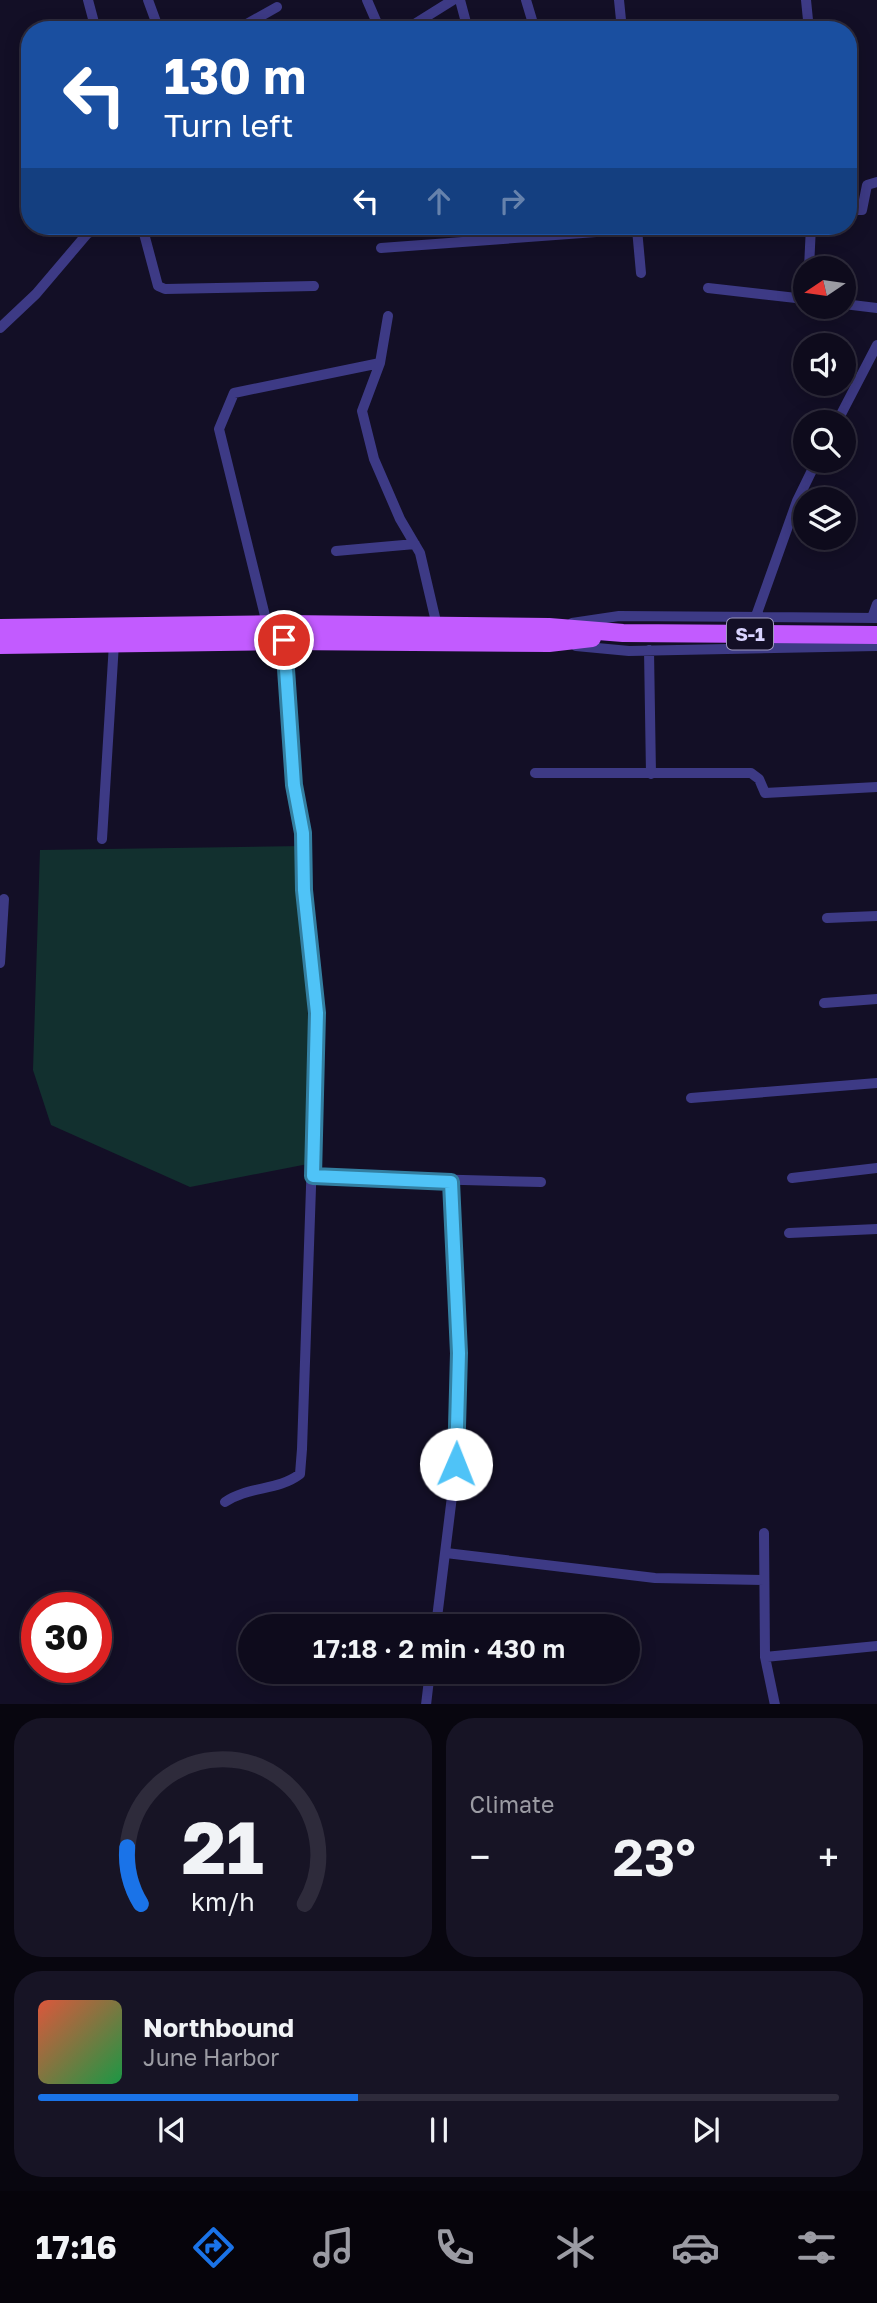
<!DOCTYPE html>
<meta charset="utf-8">
<style>
:root{--surface:#0e0b1c;--page:#171425;--text:#f1f3f6;--muted:#9b9ba3;--line:#2e2b3b;--accent:#1a73e8}
body{margin:0;font-family:"Golos Text",sans-serif;background:var(--page);color:var(--text);height:100vh;display:flex;flex-direction:column;font-size:26px;white-space:nowrap}
*{box-sizing:border-box;margin:0}
p{font-size:23px;color:var(--muted)}
.icon{flex:none;width:38px;height:38px;fill:none;stroke:currentColor;stroke-width:2;stroke-linecap:round;stroke-linejoin:round}
.map{position:relative;height:1704px;overflow:hidden}
.sheet{display:flex;flex-direction:column;gap:14px;padding:14px;background:#08060f;flex:1}
.sheet>*{flex:none}
.top-card{position:absolute;left:21px;top:21px;width:836px;height:214px;border-radius:28px;box-shadow:0 4px 18px #0003,0 0 0 2px var(--line);background:#1a4fa0;color:#fff;overflow:hidden}
.needle{width:46px;rotate:257deg}
.buttons{position:absolute;left:793px;top:256px;display:grid;gap:14px}
.buttons a{display:grid;place-items:center;width:63px;height:63px;border-radius:50%;background:var(--surface);box-shadow:0 4px 18px #0003,0 0 0 2px var(--line);font-size:35px}
.speed{position:absolute;left:21px;top:1592px;display:flex;gap:14px;font-size:35px;font-weight:700;text-align:center}
.speed>*{display:grid;place-content:center;width:91px;height:91px;border-radius:50%;background:var(--surface);box-shadow:0 4px 18px #0003,0 0 0 2px var(--line);line-height:1}
.speed .limit{border:10px solid #d22;background:#fff;color:#111}
.pin{position:absolute;display:grid;place-items:center;width:60px;height:60px;color:#fff;margin:-30px;border:4px solid #fff;border-radius:50%;box-shadow:0 2px 7px #0007}
.me{position:absolute;width:77px;margin:-38px;rotate:1deg;stroke-linejoin:round;filter:drop-shadow(0 0 5px #0008)}
.turn{display:flex;align-items:center;gap:24px;height:147px;padding:0 28px;font-size:32px}
.turn .icon{width:91px;height:91px;stroke-width:2.5}
.turn b{display:block;font-size:49px;line-height:60px}
.lanes{display:flex;align-items:center;height:66px;padding:0 28px;background:#0003;justify-content:center;gap:35px;direction:ltr}
.lanes .off{opacity:.35}
.big{font-size:52px;font-weight:600;line-height:1.1}
.sheet .card{flex:1;display:flex;flex-direction:column;justify-content:center;gap:10px;min-width:0;padding:0 24px;border-radius:28px;background:var(--page)}
.sheet .dial{align-items:center;gap:0}
.dial svg{height:182px;overflow:visible;fill:none;stroke:var(--line);stroke-width:7;stroke-linecap:round;text-anchor:middle}
.dial text{fill:var(--text);stroke:none}
.song{display:flex;align-items:center;gap:21px}
.cover{width:84px;height:84px;border-radius:10px;background:linear-gradient(135deg,hsl(10 70% 55%),hsl(140 70% 35%))}
.played{height:7px;border-radius:4px;background:linear-gradient(90deg,var(--accent) 40%,var(--line) 40%)}
.keys{display:flex;justify-content:space-around;direction:ltr}
.heat{display:flex;justify-content:space-between;align-items:center;font-size:38px;direction:ltr}
.sheet .tiles{flex:1;display:grid;gap:14px;grid-template-columns:1fr 1fr}
.card:last-child{grid-column:span 2}
.trip{position:absolute;left:238px;top:1614px;width:402px;height:70px;border-radius:35px;background:var(--surface);box-shadow:0 4px 18px #0003,0 0 0 2px var(--line);font-weight:600;line-height:70px;text-align:center}
.menu{display:flex;height:112px;justify-content:space-around;align-items:center;background:#06040b;color:var(--muted)}
.menu .icon{width:49px;height:49px}
.menu .active{color:var(--accent)}
.menu b{font-size:32px;color:var(--text)}
.map>svg:first-child{display:block}
.green{fill:#12302f}
.lines{fill:none;stroke-linecap:round;stroke-linejoin:round}
.minor{stroke:#3d3a85;stroke-width:10}
.primary{stroke:#c25bff;stroke-width:18}
.route-casing{stroke:#337fa1;stroke-width:18}
.route{stroke:#4fc3f7;stroke-width:12}
.labels{text-anchor:middle;stroke-width:7;stroke-linejoin:round;paint-order:stroke}
.shield{fill:#130f26;stroke:#9e99be;stroke-width:2}
.shield-label{font-size:19px;font-weight:bold;fill:#d9d4ff}
</style>
<div class="map">
<svg width="877" height="1705" viewBox="0 0 877 1705">
<rect width="100%" height="100%" fill="#130f26"/>
<path class="green" d="M302 846 313 1163 190 1187 51 1125 33 1070 40 850Z"/>
<g class="lines">
<path class="minor" d="M88 0 96 30
M148 0 159 30
M367 0 380 30
M460 0 468 30
M526 0 535 30
M619 0 622 30
M806 0 809 30
M236 30 277 7
M405 30 453 0
M849 210H862L867 185 877 182
M142 226 158 286 165 289 314 286
M309 226 312 230
M637 229 641 273
M381 248 637 229V226
M809 268 811 226
M708 288 805 299
M844 304 877 308
M388 316 380 363 362 411 374 459 400 519 420 553 437 626
M0 328 36 294 87 234 100 226
M837 422 877 345
M336 551 415 544
M756 616 797 501 817 460
M872 618 877 604
M572 623 619 616 877 618
M267 624 219 429 234 393 380 363
M576 646 629 651 877 646
M649 650 651 774
M535 773H751L759 779 765 793 877 787
M102 839 114 643
M827 918 877 916
M0 963 4 899
M824 1003 877 999
M691 1098 877 1083
M313 1176 541 1182
M792 1178 877 1168
M789 1233 877 1229
M225 1502C248 1486 278 1491 300 1474L302 1449 317 1013 304 890 303 833 294 785 284 641
M764 1533 765 1657 775 1705
M446 1553 655 1578 763 1580
M436 1626 456 1464 459 1353 451 1182
M765 1657 877 1646
M426 1705 430 1671"/>
<path class="primary" d="M0 628 284 624 549 627 623 633 877 635
M0 645 284 641 549 643 592 638"/>
</g>
<g class="lines">
<g class="route-casing">
<path id="route" d="M284 640 294 785 303 833 304 890 317 1013 313 1176 451 1182 459 1353 456 1464"/>
</g>
<use href="#route" class="route"/>
</g>
<g class="labels">
<rect class="shield" x="727" y="618.5" width="46" height="31" rx="5"/>
<g class="shield-label">
<text x="750" y="641">S-1</text>
</g>
</g>
</svg>
<div class="buttons">
<a><svg class="needle" viewBox="-14 -14 28 28"><path d="M0-13l5 13h-10z" fill="#e53935"/><path d="M0 13l5-13h-10z" fill="#9b9ba3"/></svg></a>
<a><svg class="icon" aria-label="sound" viewBox="0 0 24 24"><path d="M4 9h4l5-4v14l-5-4H4zM17 9q2 3 0 6"/></svg></a>
<a><svg class="icon" aria-label="search" viewBox="0 0 24 24"><circle cx="10" cy="10" r="6"/><path d="M15 15l6 6"/></svg></a>
<a><svg class="icon" aria-label="layers" viewBox="0 0 24 24"><path d="M12 4l9 5-9 5-9-5zM3 14l9 5 9-5"/></svg></a>
</div>
<div class="speed"><div class="limit">30</div></div>
<div class="pin" style="left:284px;top:640px;background:#d93025"><svg class="icon" aria-label="arrive" viewBox="0 0 24 24"><path d="M6 21V4h12l-3 4 3 4H6"/></svg></div>
<svg class="me" style="left:456px;top:1464px" viewBox="-20 -20 40 40"><circle r="19" fill="#fff"/><path d="M0-13L10 11 0 6-10 11z" fill="#4fc3f7"/></svg>
<div class="trip">17:18 · 2 min · 430 m</div>
<div class="top-card">
<div class="turn"><svg class="icon" aria-label="left" viewBox="0 0 24 24"><path d="M17 20v-9H6M10 6l-5 5 5 5"/></svg><div><b>130 m</b>Turn left</div></div>
<div class="lanes"><svg class="icon" aria-label="left" viewBox="0 0 24 24"><path d="M17 20v-9H6M10 6l-5 5 5 5"/></svg><svg class="icon off" aria-label="ahead" viewBox="0 0 24 24"><path d="M12 20V5M6 11l6-6 6 6"/></svg><svg class="icon off" aria-label="right" viewBox="0 0 24 24"><path d="M7 20v-9h11M14 6l5 5-5 5"/></svg></div>
</div>
</div>
<section class="sheet">
<div class="tiles">
<div class="card dial"><svg viewBox="0 0 100 80">
<path d="M14 69A42 42 0 1 1 86 69"/>
<path d="M14 69A42 42 0 0 1 8 44" stroke="#1a73e8"/>
<text x="50" y="56" font-size="32" font-weight="700">21</text>
<text x="50" y="72" font-size="11">km/h</text>
</svg></div>
<div class="card"><p>Climate</p>
<div class="heat"><a>−</a><b class="big">23°</b><a>+</a></div>
</div>
<div class="card">
<div class="song"><i class="cover"></i><div><b>Northbound</b><p>June Harbor</p></div></div>
<div class="played"></div>
<div class="keys"><svg class="icon" aria-label="previous" viewBox="0 0 24 24"><path d="M18 5L8 12l10 7zM5 5v14"/></svg><svg class="icon" aria-label="pause" viewBox="0 0 24 24"><path d="M8 5v14M16 5v14"/></svg><svg class="icon" aria-label="next" viewBox="0 0 24 24"><path d="M6 5l10 7-10 7zM19 5v14"/></svg></div>
</div>
</div>
</section>
<nav class="menu">
<b>17:16</b>
<svg class="icon active" aria-label="directions" viewBox="0 0 24 24"><path d="M12 3l9 9-9 9-9-9zM9 14v-3h6M13 9l2 2-2 2"/></svg>
<svg class="icon" aria-label="music" viewBox="0 0 24 24"><path d="M9 18V5l10-2v13"/><circle cx="6" cy="18" r="3"/><circle cx="16" cy="16" r="3"/></svg>
<svg class="icon" aria-label="phone" viewBox="0 0 24 24"><path d="M5 4h4l2 5-3 2q2 4 5 5l2-3 5 2v4C11 20 4 13 5 4z"/></svg>
<svg class="icon" aria-label="climate" viewBox="0 0 24 24"><path d="M12 3v18M4 7l16 10M4 17L20 7"/></svg>
<svg class="icon" aria-label="car" viewBox="0 0 24 24"><path d="M5 17H2v-5l4-1 3-4h7l3 4 3 1v5h-3M9 17h6M6 11h13"/><circle cx="7" cy="17" r="2"/><circle cx="17" cy="17" r="2"/></svg>
<svg class="icon" aria-label="filters" viewBox="0 0 24 24"><path d="M4 7h16M4 17h16"/><circle cx="9" cy="7" r="2"/><circle cx="15" cy="17" r="2"/></svg>
</nav>
